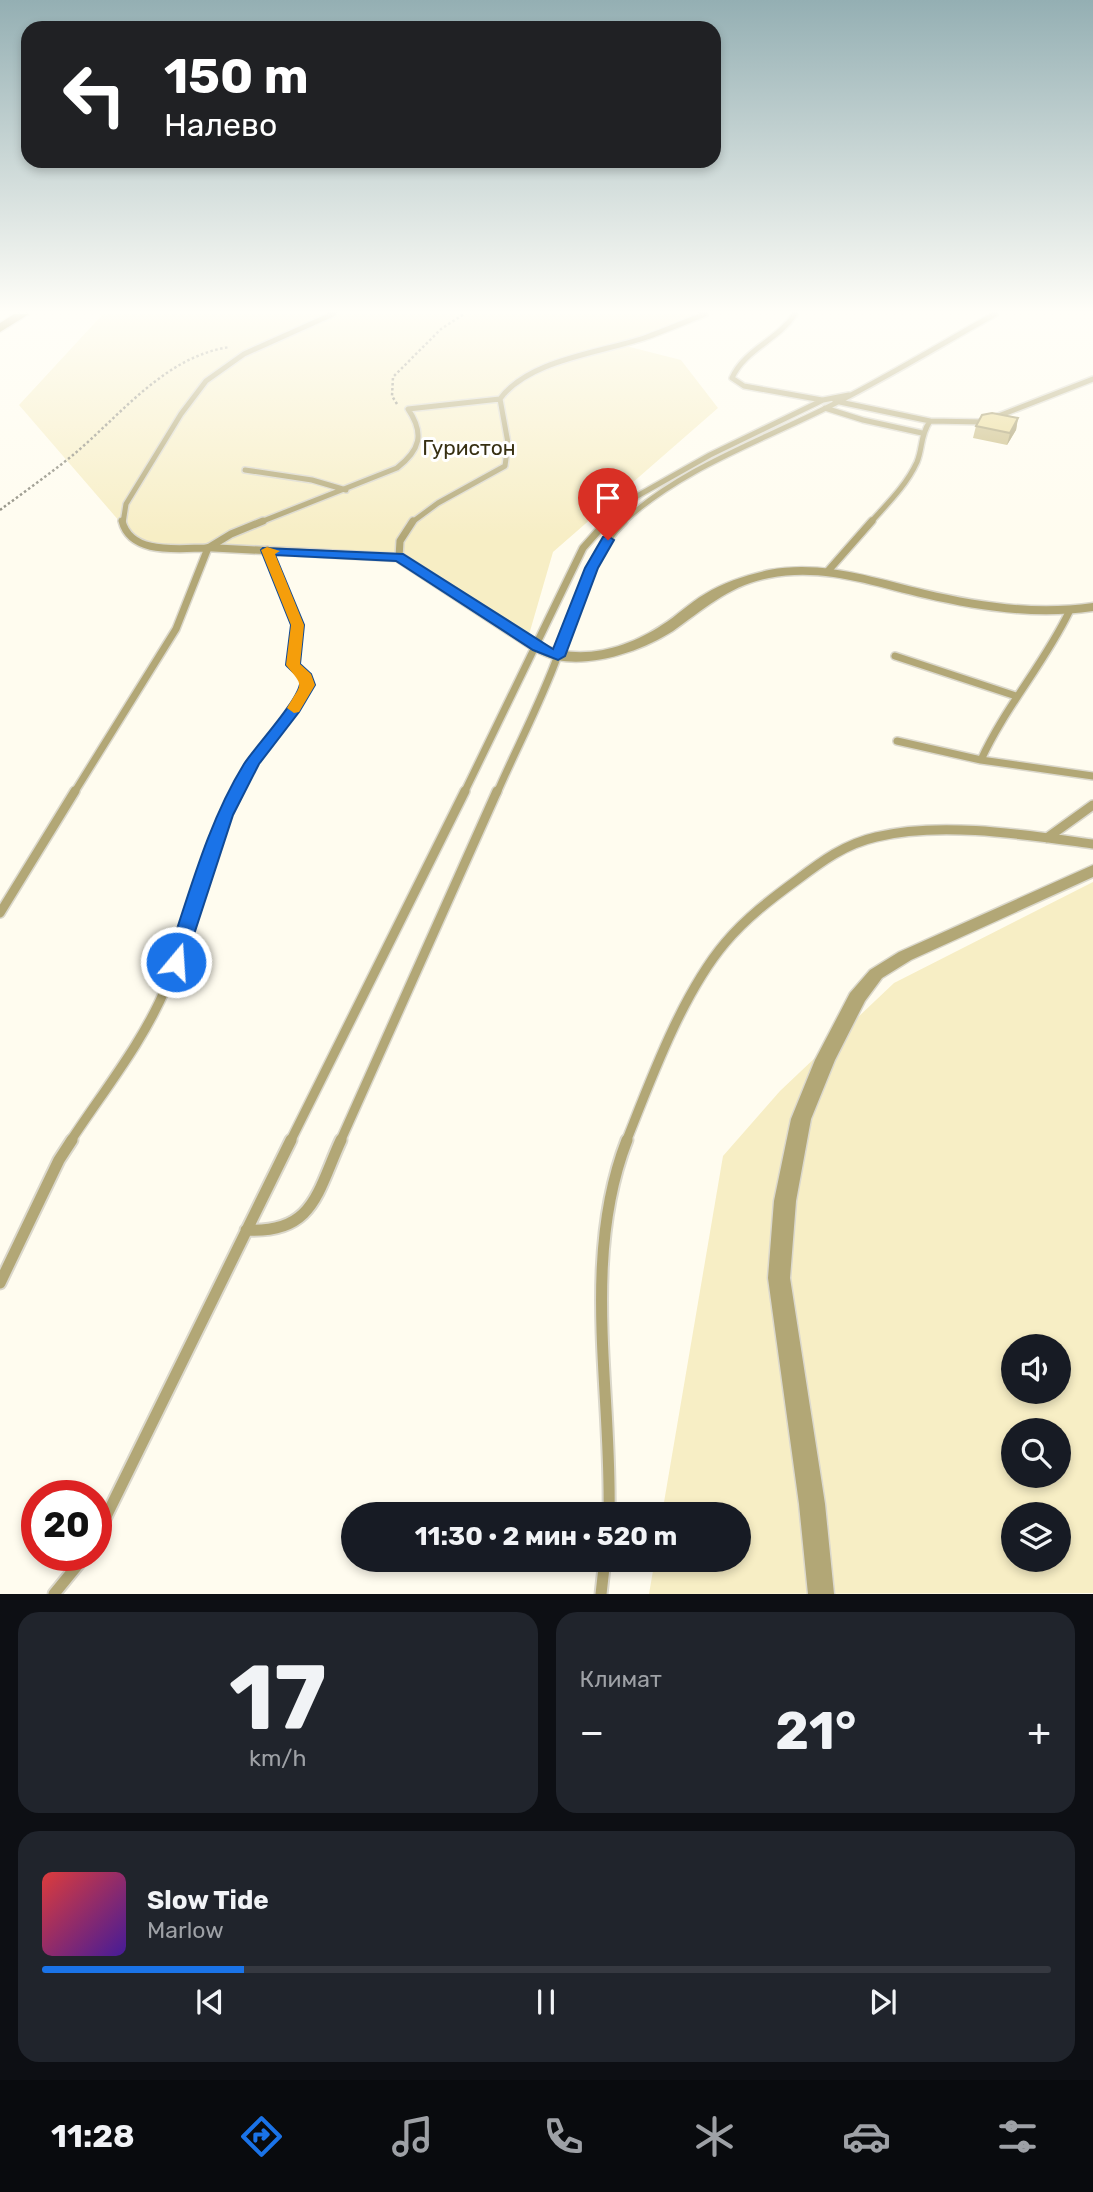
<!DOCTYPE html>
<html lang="ru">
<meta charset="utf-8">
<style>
:root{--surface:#171b24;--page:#20242c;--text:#f1f3f6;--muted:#9ea1a6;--line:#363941;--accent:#1a73e8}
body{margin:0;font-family:Rubik,sans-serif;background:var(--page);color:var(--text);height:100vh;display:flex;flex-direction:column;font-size:26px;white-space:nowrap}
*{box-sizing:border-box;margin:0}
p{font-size:23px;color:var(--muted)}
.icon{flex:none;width:38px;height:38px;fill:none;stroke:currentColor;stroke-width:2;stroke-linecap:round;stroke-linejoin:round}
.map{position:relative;height:1594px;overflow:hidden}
.panel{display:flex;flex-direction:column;gap:18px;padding:18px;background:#0d0f14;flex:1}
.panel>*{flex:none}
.guide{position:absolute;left:21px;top:21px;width:700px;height:147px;border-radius:21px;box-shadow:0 4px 10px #0003;background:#202124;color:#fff;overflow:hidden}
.controls{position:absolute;left:1001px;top:1334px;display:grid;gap:14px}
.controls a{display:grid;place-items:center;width:70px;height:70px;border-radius:50%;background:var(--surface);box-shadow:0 4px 10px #0003;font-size:35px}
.speed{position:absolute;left:21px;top:1480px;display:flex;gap:14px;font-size:35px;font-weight:700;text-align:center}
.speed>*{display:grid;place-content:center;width:91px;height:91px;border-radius:50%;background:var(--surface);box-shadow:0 4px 10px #0003;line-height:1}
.speed .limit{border:10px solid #d22;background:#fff;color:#111}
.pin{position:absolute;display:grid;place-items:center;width:60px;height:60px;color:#fff;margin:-72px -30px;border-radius:50% 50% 50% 0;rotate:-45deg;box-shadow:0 0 7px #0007}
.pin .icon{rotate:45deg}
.me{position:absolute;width:77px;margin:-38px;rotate:18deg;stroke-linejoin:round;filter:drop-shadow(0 0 5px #0008)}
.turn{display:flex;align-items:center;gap:24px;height:147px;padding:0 28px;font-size:32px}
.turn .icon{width:91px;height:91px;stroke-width:2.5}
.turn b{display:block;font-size:49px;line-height:60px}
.big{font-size:52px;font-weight:700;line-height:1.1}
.panel .card{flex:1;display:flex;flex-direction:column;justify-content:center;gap:10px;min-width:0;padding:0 24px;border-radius:21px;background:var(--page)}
.panel .dial{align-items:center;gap:0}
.dial b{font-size:91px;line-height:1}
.song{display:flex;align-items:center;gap:21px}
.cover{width:84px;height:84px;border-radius:10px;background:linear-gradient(135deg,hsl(0 70% 55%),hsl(260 70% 35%))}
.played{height:7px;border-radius:4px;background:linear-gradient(90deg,var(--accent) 20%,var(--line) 20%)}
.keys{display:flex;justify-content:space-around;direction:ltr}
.heat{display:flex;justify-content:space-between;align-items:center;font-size:38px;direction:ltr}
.panel .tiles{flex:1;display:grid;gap:18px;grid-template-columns:1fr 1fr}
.card:last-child{grid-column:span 2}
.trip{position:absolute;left:341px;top:1502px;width:410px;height:70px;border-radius:35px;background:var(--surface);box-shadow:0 4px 10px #0003;font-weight:700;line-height:70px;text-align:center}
.tabs{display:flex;height:112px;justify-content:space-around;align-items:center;background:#090b0e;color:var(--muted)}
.tabs .icon{width:49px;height:49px}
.tabs .current{color:var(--accent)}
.tabs b{font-size:32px;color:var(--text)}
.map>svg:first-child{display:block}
.green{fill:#f7eec5;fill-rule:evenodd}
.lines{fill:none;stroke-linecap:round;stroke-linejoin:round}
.lane-far3-casing{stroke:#dbd8cc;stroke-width:8}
.lane-far2-casing{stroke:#dbd8cc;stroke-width:10}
.lane-far1-casing{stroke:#dbd8cc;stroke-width:12}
.lane-casing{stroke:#dbd8cc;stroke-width:15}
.street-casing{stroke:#dbd8cc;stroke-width:3}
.secondary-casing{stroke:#dbd8cc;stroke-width:3}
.path{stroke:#89877a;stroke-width:2.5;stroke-dasharray:2.5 2.5;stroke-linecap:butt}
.lane-far3{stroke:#b2a776;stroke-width:5}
.lane-far2{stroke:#b2a776;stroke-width:7}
.lane-far1{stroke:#b2a776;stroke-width:9}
.lane{stroke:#b2a776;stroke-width:11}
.street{fill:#b2a776;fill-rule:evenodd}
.secondary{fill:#8f7d2d;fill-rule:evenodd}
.wall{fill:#c9bb81}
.shaded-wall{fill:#a49969}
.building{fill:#eada96;stroke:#a49969;stroke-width:2}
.route{fill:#1a73e8;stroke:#114b97;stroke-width:2}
.slow{fill:#f59e0b}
.labels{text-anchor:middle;stroke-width:6;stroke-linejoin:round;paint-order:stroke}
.far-park-label{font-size:21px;fill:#373012;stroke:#fff}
</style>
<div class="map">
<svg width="1093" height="1594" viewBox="0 0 1093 1594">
<rect width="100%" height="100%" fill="#fffcef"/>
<path class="green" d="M103 314H697L618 344 681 360 718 408 553 552 528 638 390 557 139 544 19 405Z
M1093 882V1593L649 1594 655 1559H738V1514H662L723 1156 780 1091 894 983ZM1013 1346H1059V1391H1013ZM1013 1430H1059V1475H1013ZM1013 1514H1059V1559H1013Z"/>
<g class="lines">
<g class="lane-far3-casing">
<path id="lane-far3" d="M795 314C778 340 744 350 732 378L744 386 822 400
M835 401 930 421
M825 408 863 420 922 433
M245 470 312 480 346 490
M123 523 126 504 181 414 206 381 244 354 333 314
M258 523 397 468C420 450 425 434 408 409L500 399
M411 523 438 503 505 466 508 443 500 399C528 360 599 353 644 338 664 331 685 322 705 314
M605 523 616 511 639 495 710 455 823 400 849 395
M622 523C679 470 753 444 822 410 881 381 938 346 995 314
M870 523C887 504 906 486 917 462 923 447 920 436 930 421L983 422 1093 379"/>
</g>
<g class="lane-far2-casing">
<path id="lane-far2" d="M208 548 231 534 263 521
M399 557 400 541 413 521
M828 571 872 521
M1069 612C1044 664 1005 707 981 760L1093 776
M895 656 1016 696
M897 741 981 760
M74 793 176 629 208 548C180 548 131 556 122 521
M236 793 252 764 304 693C309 676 297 674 292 660L298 625 267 550
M464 793 583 548 607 521
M497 793C517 747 541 702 558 655 576 608 586 557 624 521"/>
</g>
<g class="lane-far1-casing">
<path id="lane-far1" d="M1047 838 1093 805
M0 913 75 791
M70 1142C102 1093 144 1041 166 987 193 923 204 853 237 791
M290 1142 465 791
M340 1142 497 791
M626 1142C651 1079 682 994 725 943 746 918 771 899 797 880 822 861 845 844 876 837 941 821 1027 835 1093 844"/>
</g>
<g class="lane-casing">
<path id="lane" d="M246 1230C314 1234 317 1192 341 1140
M0 1283 59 1160 72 1140
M609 1514C612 1391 581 1258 627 1140
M96 1537 291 1140
M54 1594 85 1556
M601 1594 605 1559"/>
</g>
<g class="street-casing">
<path id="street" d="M208 544 403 554 542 644C580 662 628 648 662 625 677 616 689 603 705 594 724 582 747 575 769 570 823 560 873 578 925 590 981 603 1036 611 1093 603V611C1036 619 981 611 925 598 873 586 823 567 769 578 730 585 704 609 673 631 642 651 594 667 557 660 548 658 540 654 532 650L396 561 204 551V545Z
M1093 865V877L911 960 882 978 865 1001 835 1060 811 1119 796 1201 790 1278 825 1504 834 1594H808L799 1504 768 1278 774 1201 791 1119 815 1060 850 993 870 970 899 952Z"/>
</g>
<g class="secondary-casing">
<path id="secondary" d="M14 314H29L0 332V323Z"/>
</g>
<path class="path" d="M397 404 392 396 393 377 441 329 464 314
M0 510C24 492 50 474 73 455 121 415 165 356 230 347"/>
<use href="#lane-far3" class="lane-far3"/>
<use href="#lane-far2" class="lane-far2"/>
<use href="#lane-far1" class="lane-far1"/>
<use href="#lane" class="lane"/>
<use href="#street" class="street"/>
<use href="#secondary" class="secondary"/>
</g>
<path class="wall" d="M1018 418 1016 430 1007 445 973 438 976 426Z"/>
<path class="shaded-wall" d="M1018 418 1016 430 1007 445 1010 433Z"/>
<path class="building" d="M992 413 1018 418 1010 433 976 426 982 415Z"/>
<linearGradient id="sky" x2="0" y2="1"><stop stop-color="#94afb3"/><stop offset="0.58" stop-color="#fffef8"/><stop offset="1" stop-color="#fffef8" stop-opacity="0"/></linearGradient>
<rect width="1093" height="537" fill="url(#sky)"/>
<path class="route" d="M608 536 614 540 598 568 565 656 558 660 533 650 396 561 275 555 304 625 300 664 311 674 315 685 299 712 259 764 233 815 185 962 182 966H169L166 962C189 895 207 824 244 764 253 749 304 695 300 680 298 675 290 670 286 665L291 625 261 550 263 548 403 554 553 649 585 568 603 537Z"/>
<path class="slow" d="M267 547 280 551 275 554 304 625 300 664 311 674 315 685 299 712 294 713 287 708C302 682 305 688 286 665L291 625 261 550Z"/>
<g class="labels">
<g class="far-park-label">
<text x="469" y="455">Гуристон</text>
</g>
</g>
</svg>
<div class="controls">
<a><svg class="icon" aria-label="sound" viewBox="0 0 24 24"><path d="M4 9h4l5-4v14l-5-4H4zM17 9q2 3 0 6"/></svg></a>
<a><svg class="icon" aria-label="search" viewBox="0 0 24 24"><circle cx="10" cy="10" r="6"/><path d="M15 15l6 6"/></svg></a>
<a><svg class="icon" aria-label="layers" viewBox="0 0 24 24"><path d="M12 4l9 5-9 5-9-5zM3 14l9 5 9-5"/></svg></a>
</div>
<div class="speed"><div class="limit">20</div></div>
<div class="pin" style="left:608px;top:540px;background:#d93025"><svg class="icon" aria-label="arrive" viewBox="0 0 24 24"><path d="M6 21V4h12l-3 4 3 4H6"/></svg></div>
<svg class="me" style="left:176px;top:962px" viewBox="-20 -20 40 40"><circle r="17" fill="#1a73e8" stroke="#fff" stroke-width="3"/><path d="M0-11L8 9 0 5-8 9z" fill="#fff"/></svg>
<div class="trip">11:30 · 2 мин · 520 m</div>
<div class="guide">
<div class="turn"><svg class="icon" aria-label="left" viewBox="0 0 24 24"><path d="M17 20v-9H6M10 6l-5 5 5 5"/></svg><div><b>150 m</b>Налево</div></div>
</div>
</div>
<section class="panel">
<div class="tiles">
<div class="card dial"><b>17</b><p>km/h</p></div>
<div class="card"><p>Климат</p>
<div class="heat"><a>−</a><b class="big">21°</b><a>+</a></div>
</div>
<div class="card">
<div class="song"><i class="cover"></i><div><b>Slow Tide</b><p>Marlow</p></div></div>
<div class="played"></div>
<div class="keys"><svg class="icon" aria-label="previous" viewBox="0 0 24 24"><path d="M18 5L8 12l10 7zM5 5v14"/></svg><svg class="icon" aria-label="pause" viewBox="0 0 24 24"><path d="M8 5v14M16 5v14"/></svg><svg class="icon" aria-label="next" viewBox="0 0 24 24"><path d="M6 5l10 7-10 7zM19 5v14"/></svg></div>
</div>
</div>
</section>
<nav class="tabs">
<b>11:28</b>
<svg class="icon current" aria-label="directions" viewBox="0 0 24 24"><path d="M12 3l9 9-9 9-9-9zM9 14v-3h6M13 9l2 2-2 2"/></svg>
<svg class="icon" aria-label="music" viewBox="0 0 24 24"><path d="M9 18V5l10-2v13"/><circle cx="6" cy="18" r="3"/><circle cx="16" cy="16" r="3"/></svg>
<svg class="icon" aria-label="phone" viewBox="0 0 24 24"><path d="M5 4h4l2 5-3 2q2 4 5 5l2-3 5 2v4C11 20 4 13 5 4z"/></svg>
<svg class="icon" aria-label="climate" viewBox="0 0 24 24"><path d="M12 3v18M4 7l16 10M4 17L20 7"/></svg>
<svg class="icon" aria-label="car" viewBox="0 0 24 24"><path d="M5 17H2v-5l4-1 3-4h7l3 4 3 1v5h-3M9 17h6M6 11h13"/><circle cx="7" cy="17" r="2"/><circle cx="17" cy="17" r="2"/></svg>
<svg class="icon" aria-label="filters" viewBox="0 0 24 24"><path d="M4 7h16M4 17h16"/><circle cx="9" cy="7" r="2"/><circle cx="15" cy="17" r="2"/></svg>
</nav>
